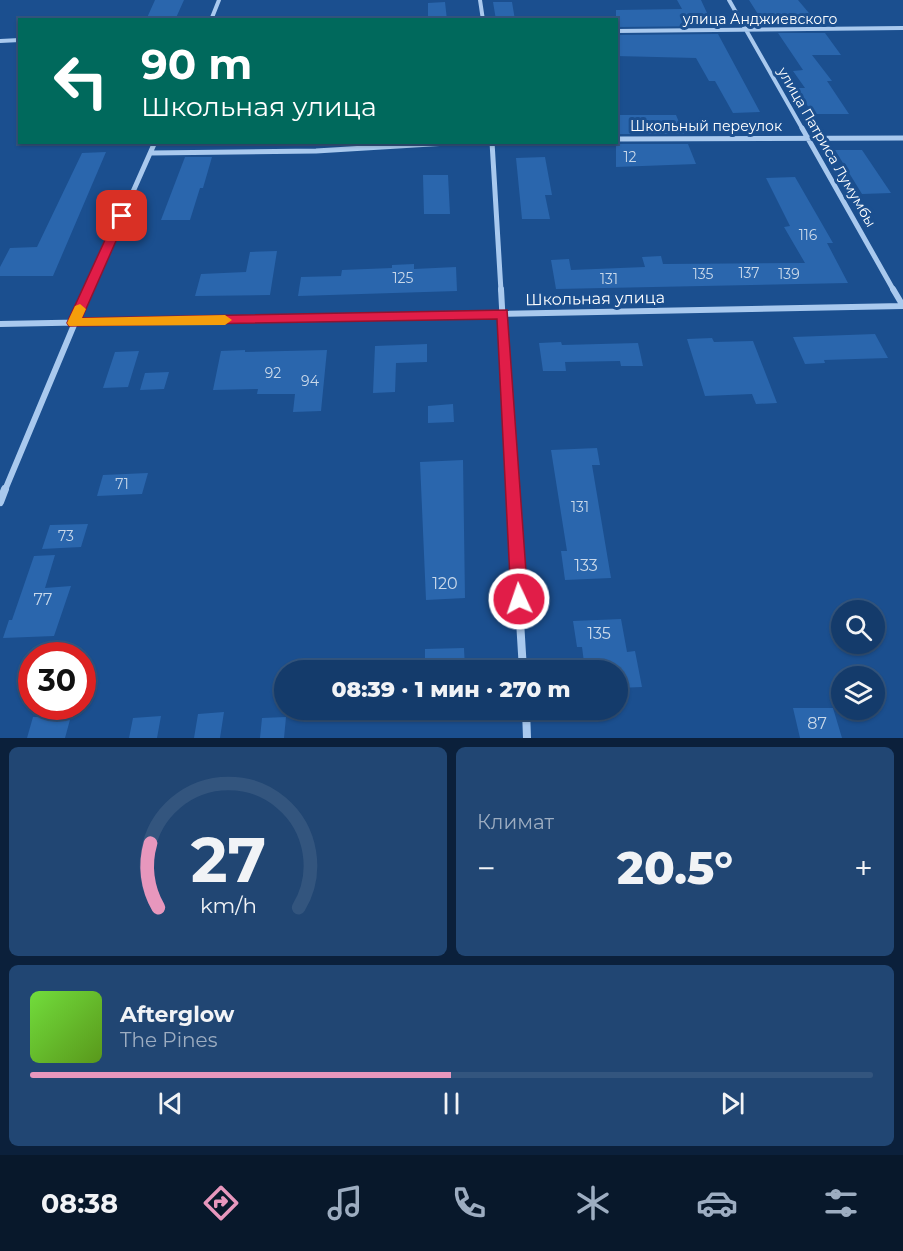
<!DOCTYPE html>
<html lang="ru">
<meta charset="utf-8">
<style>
:root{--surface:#143b6b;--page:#214673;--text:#f1f3f6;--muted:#9dadc1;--line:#33557e;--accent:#e797bd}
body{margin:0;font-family:Montserrat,sans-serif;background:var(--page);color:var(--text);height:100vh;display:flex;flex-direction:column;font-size:22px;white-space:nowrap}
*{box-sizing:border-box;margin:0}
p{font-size:20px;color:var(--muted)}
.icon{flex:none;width:33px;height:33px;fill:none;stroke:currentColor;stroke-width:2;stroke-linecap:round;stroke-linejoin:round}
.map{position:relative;height:738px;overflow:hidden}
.details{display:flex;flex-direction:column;gap:9px;padding:9px;background:#0b203b;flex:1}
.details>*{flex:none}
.top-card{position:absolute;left:18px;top:18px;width:600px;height:126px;border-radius:0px;box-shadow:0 2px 4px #0004,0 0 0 2px var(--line);background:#00695c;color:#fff;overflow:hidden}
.buttons{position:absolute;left:831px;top:600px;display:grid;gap:12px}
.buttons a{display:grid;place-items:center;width:54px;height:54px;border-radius:50%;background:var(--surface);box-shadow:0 2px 4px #0004,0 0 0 2px var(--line);font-size:30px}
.speed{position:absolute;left:18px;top:642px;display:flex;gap:12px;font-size:30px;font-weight:700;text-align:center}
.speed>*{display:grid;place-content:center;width:78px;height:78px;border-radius:50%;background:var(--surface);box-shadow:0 2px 4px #0004,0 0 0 2px var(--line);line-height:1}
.speed .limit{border:9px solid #d22;background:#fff;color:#111}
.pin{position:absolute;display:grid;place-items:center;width:51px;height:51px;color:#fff;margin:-26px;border-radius:12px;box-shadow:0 3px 9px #0006}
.me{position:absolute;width:66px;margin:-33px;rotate:357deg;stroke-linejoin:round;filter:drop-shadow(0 0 4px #0008)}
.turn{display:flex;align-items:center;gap:21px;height:126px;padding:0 24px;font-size:27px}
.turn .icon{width:78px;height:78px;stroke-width:2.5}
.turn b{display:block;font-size:42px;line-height:51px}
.big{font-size:45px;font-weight:800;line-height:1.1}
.details .widget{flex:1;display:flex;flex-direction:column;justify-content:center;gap:9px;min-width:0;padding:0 21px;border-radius:9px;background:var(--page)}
.details .dial{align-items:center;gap:0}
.dial svg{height:156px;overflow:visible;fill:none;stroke:var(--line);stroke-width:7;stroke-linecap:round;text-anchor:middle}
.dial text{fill:var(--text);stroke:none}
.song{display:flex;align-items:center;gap:18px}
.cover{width:72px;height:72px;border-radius:9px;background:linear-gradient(135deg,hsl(100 70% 55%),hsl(90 70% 35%))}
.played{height:6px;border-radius:3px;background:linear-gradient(90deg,var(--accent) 50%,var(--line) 50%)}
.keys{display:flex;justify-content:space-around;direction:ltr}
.heat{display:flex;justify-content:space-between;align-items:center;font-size:33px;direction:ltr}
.details .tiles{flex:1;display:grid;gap:9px;grid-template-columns:1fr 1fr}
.widget:last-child{grid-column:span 2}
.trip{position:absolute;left:274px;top:660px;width:354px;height:60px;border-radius:30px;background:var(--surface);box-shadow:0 2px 4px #0004,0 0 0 2px var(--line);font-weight:800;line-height:60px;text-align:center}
.menu{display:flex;height:96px;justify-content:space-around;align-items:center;background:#08182b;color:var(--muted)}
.menu .icon{width:42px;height:42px}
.menu .on{color:var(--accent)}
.menu b{font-size:27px;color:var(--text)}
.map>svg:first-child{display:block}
.building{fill:#2a66ad}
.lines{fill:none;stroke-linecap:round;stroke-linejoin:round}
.street-far3{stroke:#a9c9ee;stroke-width:4}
.street-far2{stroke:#a9c9ee;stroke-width:5}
.street-far1{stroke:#a9c9ee;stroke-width:6}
.street{stroke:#a9c9ee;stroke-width:8}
.route{fill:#e11d48;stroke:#92132f;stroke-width:1.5}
.slow{fill:#f59e0b}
.labels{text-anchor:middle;stroke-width:6;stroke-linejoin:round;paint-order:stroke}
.far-street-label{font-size:14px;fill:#fff;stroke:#1b4f8f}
.number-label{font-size:14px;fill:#cad9ea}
.street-label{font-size:16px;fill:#fff;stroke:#1b4f8f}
.near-number-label{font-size:16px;fill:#cad9ea}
</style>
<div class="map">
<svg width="903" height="738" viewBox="0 0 903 738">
<rect width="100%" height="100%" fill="#1b4f8f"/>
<path class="building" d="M155 0H184L175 20H146Z
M677 0H701L713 26 616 27V10L682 9Z
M749 0H798L819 25H773L770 21 763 22Z
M445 2 447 20H428V3Z
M493 2H512L515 20H496Z
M778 33H825L841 55H812L832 81H827L849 114H813L796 88H805L793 71 803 70Z
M718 34 760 112 733 113 715 81H709L696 58 616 56V35Z
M616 115H676L684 134H616Z
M616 144H688L696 164 616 167Z
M835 150H862L891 193 862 194Z
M106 152 53 276H0V267L10 248 37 247 82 153Z
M185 157H212L203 188H200L190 220H161Z
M545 157 552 195H545L550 219H522L516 158Z
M423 175H448L450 214H424Z
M795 177 833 243H827L848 283 556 289 551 260 569 259 571 270 645 267 642 257 661 256 663 264 805 263 784 227 790 226 766 178Z
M277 251 270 295 195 296 201 274 246 272 250 252Z
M414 264V269L456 267 457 291 298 296 301 277 341 276 342 270 392 268V265Z
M875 334 888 358 824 360 825 363 805 364 793 337Z
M712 338 714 342 753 341 777 403 756 404 752 394 705 396 687 339Z
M561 342 562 345 638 343 643 366H621L620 361 565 362 566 371H543L539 343Z
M427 344V362L396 363 395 392 373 393 375 346Z
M245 350V352L327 350 321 411 293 412 295 394H257L258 389 213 390 221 351Z
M139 351 128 387 103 388 115 352Z
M169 372 164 389 140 390 145 373Z
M453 404 454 422 428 423V406Z
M597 448 600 465H592L611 578 565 580 561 551H567L551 450Z
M463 460 465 598 426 600 420 462Z
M148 473 142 494 97 496 103 475Z
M88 524 81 547 42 549 50 525Z
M55 555 45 588 71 586 54 636 3 638 9 620H12L34 556Z
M621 619 627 652 635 651 642 687 618 688V670H585L582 647H577L573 621Z
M464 648 465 670H425V649Z
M793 708H833L842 738H800Z
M224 712 220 738H194L198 714Z
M71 716 65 738H27L33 717Z
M161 716 157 738H129L133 718Z
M286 717 284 738H260L262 718Z"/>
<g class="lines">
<path class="street-far3" d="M480 0 483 20
M729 0 803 130
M211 20 219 0
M616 31 903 28
M0 41 20 40"/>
<path class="street-far2" d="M802 128 894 291
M616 139 903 138
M492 142 501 291
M151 153 316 151 464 142
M89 291 155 142"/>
<path class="street-far1" d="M501 289 512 490
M893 289 903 306
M0 324 903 306
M5 490 89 289"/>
<path class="street" d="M512 489 523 670
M0 502 5 489
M526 710 527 738"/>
</g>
<path class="route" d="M122 213 127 216 82 318 507 310 528 599 525 605 519 608 513 605 511 599 497 319 69 326 67 323 116 216Z"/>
<path class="slow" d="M80 304 86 309 82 318 225 315 232 320 225 325 69 326 67 323 75 306Z"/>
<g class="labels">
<g class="far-street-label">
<text x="760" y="24">улица Анджиевского</text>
<text x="706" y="131">Школьный переулок</text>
<text transform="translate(827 147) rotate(60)" y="5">улица Патриса Лумумбы</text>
</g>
<g class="number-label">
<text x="630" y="162">12</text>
<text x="808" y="240">116</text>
<text x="749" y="278">137</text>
<text x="703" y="279">135</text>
<text x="789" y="279">139</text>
<text x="403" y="283">125</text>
<text x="609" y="284">131</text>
<text x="273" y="378">92</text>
<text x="310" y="386">94</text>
<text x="122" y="489">71</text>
<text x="580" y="512">131</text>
<text x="66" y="541">73</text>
</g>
<g class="street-label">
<text transform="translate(595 298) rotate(-1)" y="6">Школьная улица</text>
</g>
<g class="near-number-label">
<text x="586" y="571">133</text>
<text x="445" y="589">120</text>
<text x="43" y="605">77</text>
<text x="599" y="639">135</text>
<text x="817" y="729">87</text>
</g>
</g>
</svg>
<div class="buttons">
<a><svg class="icon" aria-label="search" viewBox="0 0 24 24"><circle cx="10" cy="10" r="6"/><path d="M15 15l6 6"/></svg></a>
<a><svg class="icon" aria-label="layers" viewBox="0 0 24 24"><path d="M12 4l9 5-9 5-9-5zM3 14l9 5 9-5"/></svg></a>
</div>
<div class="speed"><div class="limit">30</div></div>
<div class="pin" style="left:122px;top:216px;background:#d93025"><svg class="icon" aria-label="arrive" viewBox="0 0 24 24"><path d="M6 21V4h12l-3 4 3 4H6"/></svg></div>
<svg class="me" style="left:519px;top:599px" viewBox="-20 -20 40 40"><circle r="17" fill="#e11d48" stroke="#fff" stroke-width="3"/><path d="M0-11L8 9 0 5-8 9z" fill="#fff"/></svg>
<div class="trip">08:39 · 1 мин · 270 m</div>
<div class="top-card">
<div class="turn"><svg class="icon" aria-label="left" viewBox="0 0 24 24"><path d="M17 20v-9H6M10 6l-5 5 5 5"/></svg><div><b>90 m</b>Школьная улица</div></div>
</div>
</div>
<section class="details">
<div class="tiles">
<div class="widget dial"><svg viewBox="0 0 100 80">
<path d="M14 69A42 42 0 1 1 86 69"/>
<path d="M14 69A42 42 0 0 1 10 36" stroke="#e797bd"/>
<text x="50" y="56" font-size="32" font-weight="700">27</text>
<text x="50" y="72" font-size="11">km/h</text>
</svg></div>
<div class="widget"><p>Климат</p>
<div class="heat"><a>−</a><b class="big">20.5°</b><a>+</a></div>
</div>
<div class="widget">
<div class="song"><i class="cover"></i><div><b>Afterglow</b><p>The Pines</p></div></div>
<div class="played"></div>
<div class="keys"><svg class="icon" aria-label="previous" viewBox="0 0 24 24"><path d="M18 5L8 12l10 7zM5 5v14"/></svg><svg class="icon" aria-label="pause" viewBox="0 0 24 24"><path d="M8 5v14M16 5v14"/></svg><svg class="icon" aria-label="next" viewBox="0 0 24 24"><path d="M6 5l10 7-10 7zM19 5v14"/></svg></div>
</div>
</div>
</section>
<nav class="menu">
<b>08:38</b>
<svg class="icon on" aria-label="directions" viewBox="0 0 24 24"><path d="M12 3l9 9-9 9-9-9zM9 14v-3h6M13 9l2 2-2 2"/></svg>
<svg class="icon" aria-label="music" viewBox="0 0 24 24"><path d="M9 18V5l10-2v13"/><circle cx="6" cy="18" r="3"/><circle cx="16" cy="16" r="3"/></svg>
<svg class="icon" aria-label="phone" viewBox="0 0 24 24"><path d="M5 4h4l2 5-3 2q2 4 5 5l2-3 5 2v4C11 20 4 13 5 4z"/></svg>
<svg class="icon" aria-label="climate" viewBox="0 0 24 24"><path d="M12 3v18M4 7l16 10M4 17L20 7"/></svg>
<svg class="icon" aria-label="car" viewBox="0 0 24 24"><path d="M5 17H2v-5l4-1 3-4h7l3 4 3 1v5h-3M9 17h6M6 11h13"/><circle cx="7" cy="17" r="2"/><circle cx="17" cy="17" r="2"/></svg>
<svg class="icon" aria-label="filters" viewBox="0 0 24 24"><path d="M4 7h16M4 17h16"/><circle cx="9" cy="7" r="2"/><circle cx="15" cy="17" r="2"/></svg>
</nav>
